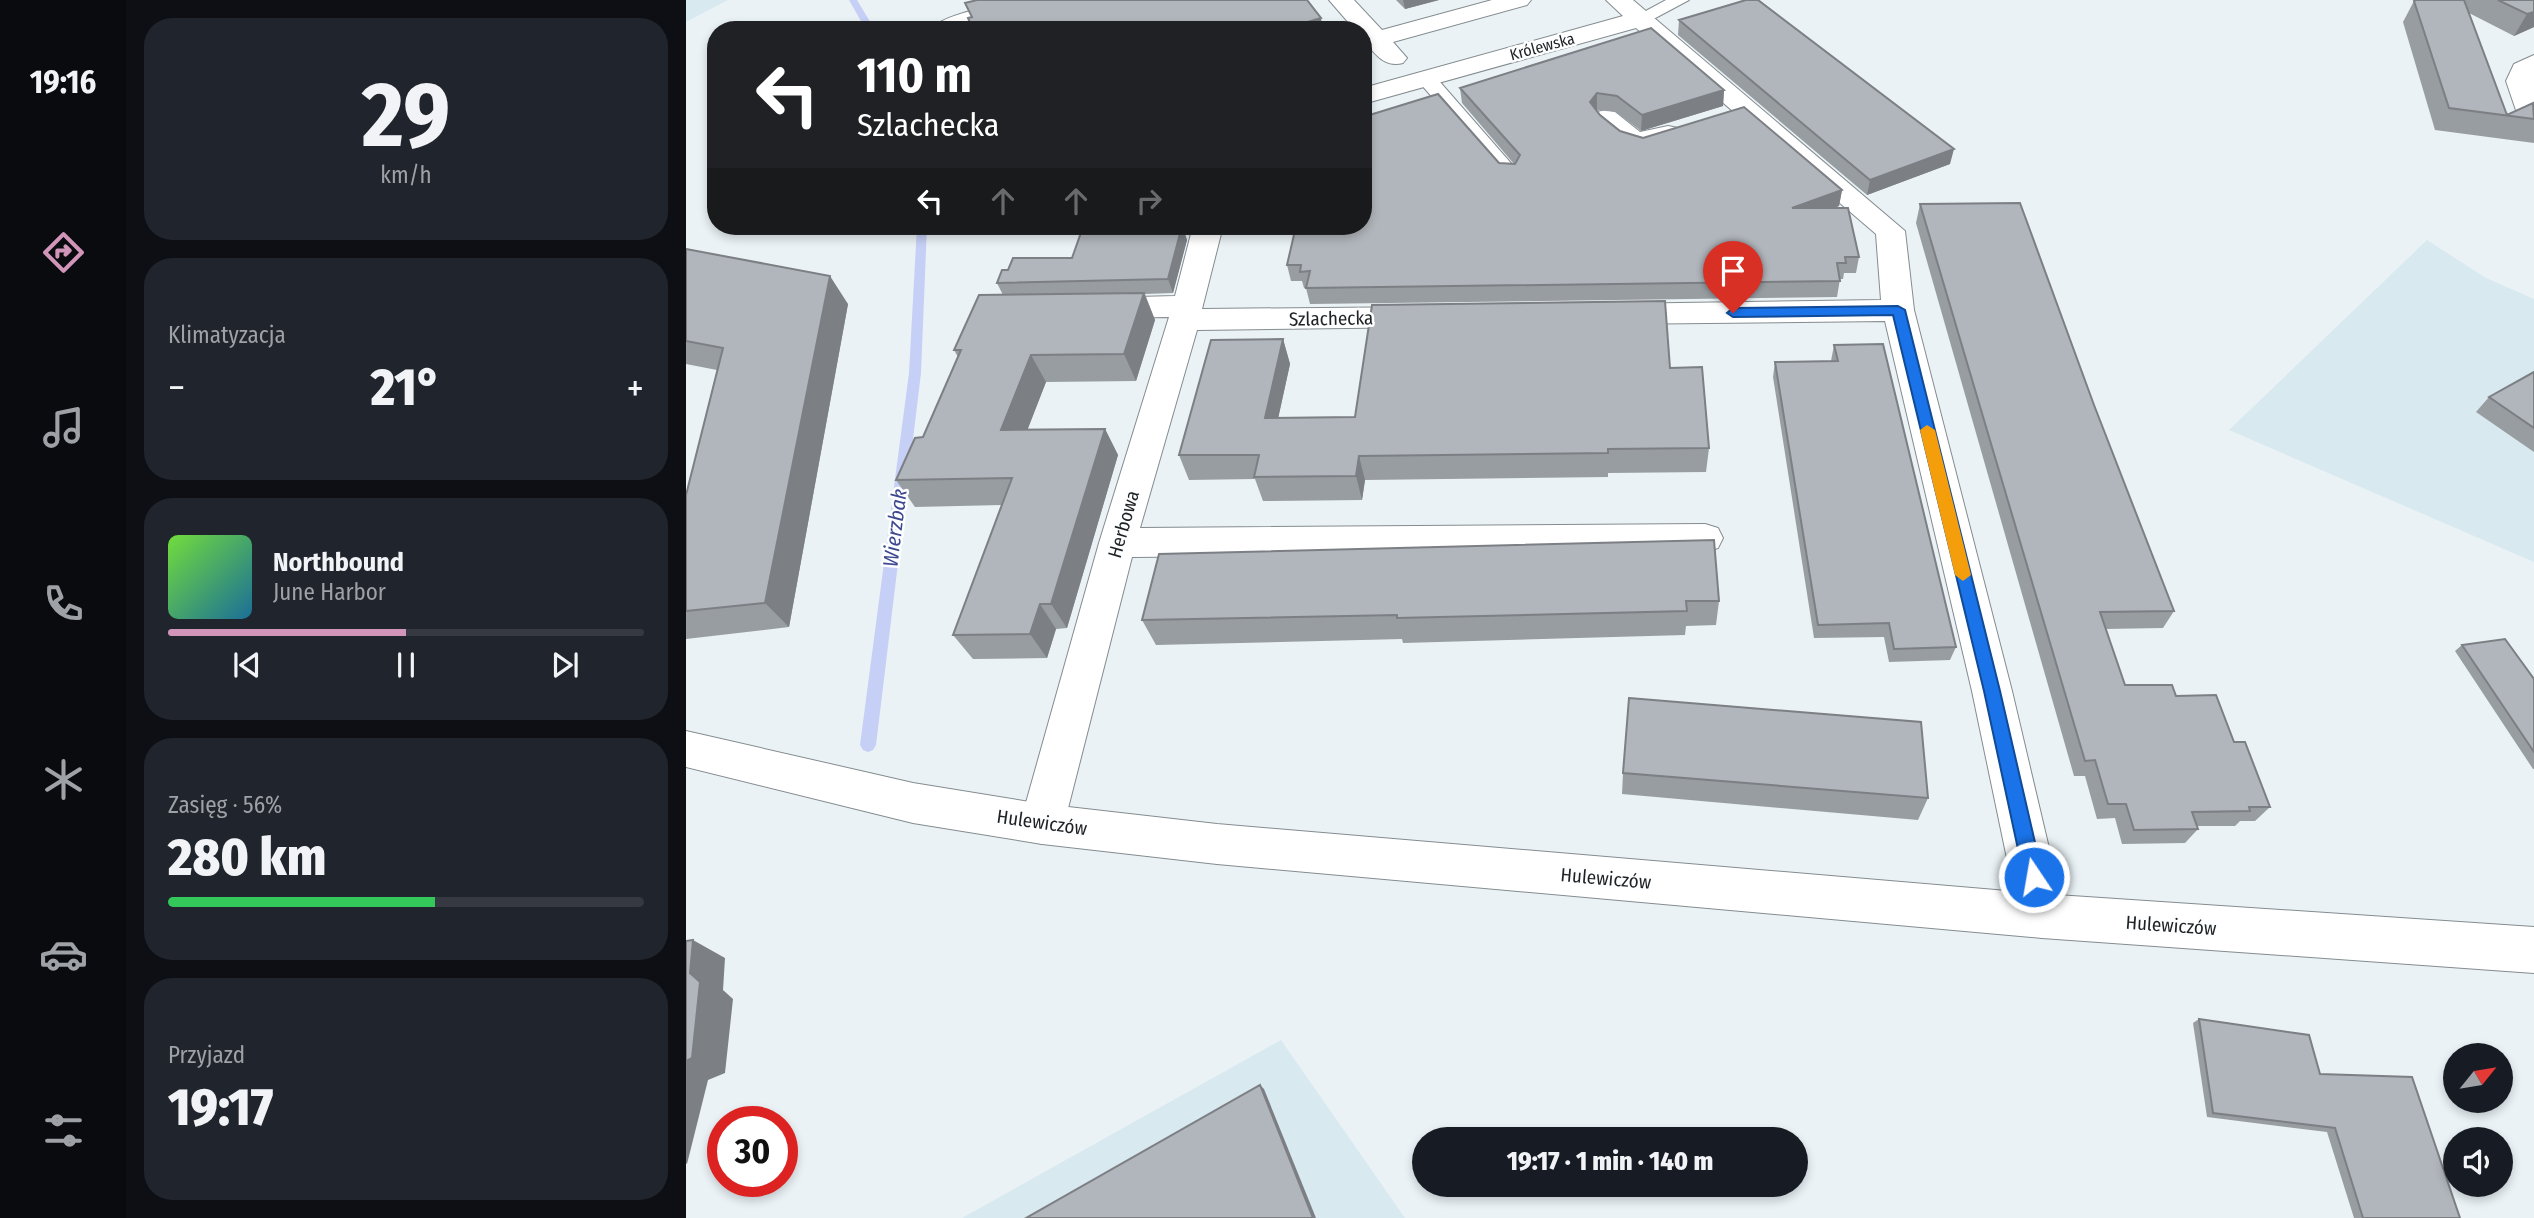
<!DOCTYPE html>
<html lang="pl">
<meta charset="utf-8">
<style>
:root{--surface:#171b24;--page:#20242c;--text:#f1f3f6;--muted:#9ea1a6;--line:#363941;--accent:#d095b9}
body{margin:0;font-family:"Fira Sans Condensed",sans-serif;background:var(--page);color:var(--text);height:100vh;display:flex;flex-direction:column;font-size:26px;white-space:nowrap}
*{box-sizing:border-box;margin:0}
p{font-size:23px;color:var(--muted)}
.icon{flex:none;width:38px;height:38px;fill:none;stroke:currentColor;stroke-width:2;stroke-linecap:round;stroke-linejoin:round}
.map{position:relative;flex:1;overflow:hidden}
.sheet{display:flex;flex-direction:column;gap:18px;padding:18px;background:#0d0f14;width:560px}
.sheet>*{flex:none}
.guide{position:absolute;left:21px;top:21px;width:665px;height:214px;border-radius:28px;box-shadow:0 4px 10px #0003;background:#202124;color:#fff;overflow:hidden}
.needle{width:46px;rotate:60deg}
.fabs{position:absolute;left:1757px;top:1043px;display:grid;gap:14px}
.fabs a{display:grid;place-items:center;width:70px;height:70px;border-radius:50%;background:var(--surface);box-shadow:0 4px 10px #0003;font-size:35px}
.speed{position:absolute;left:21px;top:1106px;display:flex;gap:14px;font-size:35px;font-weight:700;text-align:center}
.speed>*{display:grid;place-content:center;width:91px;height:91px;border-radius:50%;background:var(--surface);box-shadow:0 4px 10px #0003;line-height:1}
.speed .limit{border:10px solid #d22;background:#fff;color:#111}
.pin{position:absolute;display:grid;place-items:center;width:60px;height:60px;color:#fff;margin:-72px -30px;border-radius:50% 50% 50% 0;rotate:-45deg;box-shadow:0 0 7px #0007}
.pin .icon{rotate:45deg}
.me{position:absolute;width:77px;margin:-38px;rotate:348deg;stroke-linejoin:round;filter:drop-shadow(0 0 5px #0008)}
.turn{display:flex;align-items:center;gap:24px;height:147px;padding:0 35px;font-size:32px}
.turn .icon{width:91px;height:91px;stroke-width:2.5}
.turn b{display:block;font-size:49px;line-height:60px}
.lanes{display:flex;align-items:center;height:66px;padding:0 35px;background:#0003;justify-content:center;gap:35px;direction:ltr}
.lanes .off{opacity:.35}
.big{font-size:52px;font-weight:800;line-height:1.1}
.sheet .tile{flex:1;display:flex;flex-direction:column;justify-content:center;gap:10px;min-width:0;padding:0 24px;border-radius:28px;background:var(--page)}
.sheet .dial{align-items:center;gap:0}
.dial b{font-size:91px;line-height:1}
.song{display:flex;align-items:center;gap:21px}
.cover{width:84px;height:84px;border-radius:10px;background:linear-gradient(135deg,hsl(100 70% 55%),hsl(200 70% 35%))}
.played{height:7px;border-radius:4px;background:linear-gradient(90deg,var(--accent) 50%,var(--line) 50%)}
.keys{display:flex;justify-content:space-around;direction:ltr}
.heat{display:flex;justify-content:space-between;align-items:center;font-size:38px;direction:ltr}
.charge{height:10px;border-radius:5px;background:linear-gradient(90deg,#34c759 56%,var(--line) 0)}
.trip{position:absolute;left:726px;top:1127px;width:396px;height:70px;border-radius:35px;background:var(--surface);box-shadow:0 4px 10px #0003;font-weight:800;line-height:70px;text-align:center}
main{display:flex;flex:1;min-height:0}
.dock{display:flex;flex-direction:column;width:126px;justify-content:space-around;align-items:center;background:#090b0e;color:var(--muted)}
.dock .icon{width:49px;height:49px}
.dock .selected{color:var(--accent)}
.dock b{font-size:32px;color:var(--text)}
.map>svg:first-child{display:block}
.built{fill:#d8e9f0}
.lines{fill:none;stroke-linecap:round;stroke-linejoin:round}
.stream{fill:#c6cff5;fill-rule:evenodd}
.service-casing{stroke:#848c8f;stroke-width:2}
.minor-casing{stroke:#848c8f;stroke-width:2}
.tertiary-casing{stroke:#848c8f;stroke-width:2}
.service{fill:#fff;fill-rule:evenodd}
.minor{fill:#fff;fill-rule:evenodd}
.tertiary{fill:#fff;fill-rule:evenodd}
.wall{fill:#989da2}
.shaded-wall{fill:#7c7f84}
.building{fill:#b1b6bc;stroke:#7c7f84;stroke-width:2}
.route{fill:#1a73e8;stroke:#114b97;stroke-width:2}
.slow{fill:#f59e0b}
.labels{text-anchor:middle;stroke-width:5;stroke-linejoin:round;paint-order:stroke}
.far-street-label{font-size:16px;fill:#1f2223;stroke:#fdfeff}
.street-label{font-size:19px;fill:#1f2223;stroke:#fdfeff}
.water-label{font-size:21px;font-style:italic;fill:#3d4890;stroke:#fdfeff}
</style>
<main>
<nav class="dock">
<b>19:16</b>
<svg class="icon selected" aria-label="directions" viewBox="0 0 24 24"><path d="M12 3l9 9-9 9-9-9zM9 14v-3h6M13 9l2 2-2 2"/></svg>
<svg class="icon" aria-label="music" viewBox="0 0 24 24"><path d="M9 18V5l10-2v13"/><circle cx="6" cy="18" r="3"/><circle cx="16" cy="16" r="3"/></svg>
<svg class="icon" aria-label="phone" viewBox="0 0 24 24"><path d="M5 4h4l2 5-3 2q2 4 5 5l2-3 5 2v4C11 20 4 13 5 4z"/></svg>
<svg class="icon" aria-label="climate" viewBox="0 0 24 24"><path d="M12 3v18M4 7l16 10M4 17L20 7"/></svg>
<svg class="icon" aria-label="car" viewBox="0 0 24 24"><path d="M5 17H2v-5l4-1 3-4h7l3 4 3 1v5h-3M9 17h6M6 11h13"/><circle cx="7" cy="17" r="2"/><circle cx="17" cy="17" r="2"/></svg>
<svg class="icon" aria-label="filters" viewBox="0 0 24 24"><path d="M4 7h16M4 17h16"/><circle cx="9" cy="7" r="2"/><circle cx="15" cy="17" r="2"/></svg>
</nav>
<section class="sheet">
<div class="tile dial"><b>29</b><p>km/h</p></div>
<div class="tile"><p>Klimatyzacja</p>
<div class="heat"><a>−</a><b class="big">21°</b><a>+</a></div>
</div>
<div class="tile">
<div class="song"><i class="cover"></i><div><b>Northbound</b><p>June Harbor</p></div></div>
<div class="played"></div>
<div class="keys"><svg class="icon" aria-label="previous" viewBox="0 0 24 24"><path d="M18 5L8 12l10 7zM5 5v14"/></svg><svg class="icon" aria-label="pause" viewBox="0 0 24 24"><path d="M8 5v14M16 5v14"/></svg><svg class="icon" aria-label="next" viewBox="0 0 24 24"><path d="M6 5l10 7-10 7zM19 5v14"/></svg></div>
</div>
<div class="tile"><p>Zasięg · 56%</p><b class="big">280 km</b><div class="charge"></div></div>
<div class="tile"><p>Przyjazd</p><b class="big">19:17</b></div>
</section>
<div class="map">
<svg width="1848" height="1218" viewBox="0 0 1848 1218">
<rect width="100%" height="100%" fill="#eaf2f6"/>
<path class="built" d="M0 0H42L0 22Z
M1741 240 1800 278 1848 299V562L1543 430Z
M595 1040 719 1218H276Z"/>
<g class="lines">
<path class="stream" d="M163 0H171L189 30H180Z
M231 226H241L235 373 190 745 187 750 182 752 177 750 174 745 223 373Z"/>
<g class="service-casing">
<path id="service" d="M980 0H1003L960 23H948L945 19Z
M740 72 747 74 830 169 833 173 830 177H816L733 82 731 78Z"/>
</g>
<g class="minor-casing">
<path id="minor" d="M335 0H376L372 5 278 30H245C256 13 314 5 335 0Z
M643 0H668L696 30 806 0H845L841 5 707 42 721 58 717 63C698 68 688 53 677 39V30H669Z
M920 0H947L1219 231 1228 310 1326 691 1379 916 1372 932 1356 938 1340 932 1333 916 1286 691 1199 321 927 324 916 321 911 314 916 307 927 304 1195 300 1190 234 950 28 677 104V88L937 16Z
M1848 55V133L1838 131 1835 125 1820 81 1828 64Z
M920 110 929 112 954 132 982 126 992 128 996 134 992 140C955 150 931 153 907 118L911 112Z
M507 226H537L516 309 738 307 749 310 754 317 749 324 738 327 511 330 454 528 1019 524 1032 528 1037 538 1032 548 1019 552 446 557 378 824 371 838 356 844 341 838 334 824 413 543 483 317 413 318 402 315 397 308 402 301 413 298 489 296Z"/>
</g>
<g class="tertiary-casing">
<path id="tertiary" d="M0 731 227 783 356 804 531 824 1356 894 1848 927V973L1356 938 531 864 356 844 227 823 0 767Z"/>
</g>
<use href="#service" class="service"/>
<use href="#minor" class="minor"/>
<use href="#tertiary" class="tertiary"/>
</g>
<path class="wall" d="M710 0H753L719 9Z
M1730 0H1848V27L1828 36 1783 13 1821 115 1848 105V143L1749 130 1717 22 1728 1Z
M993 20 1264 164 1181 195 992 35Z
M774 88 1038 90 1037 106 955 131 930 112 910 110 914 115 934 131 1156 190 1153 206 1148 208 1173 257 1170 273H1158L1157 279H1154L1151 297 624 304 620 288H618L616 281H605L601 265 813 163 828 164 776 103Z
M1234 204 1408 405 1488 611 1477 628 1419 629 1439 685 1490 696 1548 742 1584 807 1569 821H1554L1549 826H1511L1512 829 1499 843 1436 844 1429 818 1411 819 1399 776H1388L1230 223Z
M496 226 501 240 487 293 459 294 469 320 450 381 360 382 341 430 419 429 432 455 381 628 370 629 361 658 287 659 267 635 316 505 229 507 210 480 237 437 272 357 268 350 317 295 311 283 322 270 386 258Z
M0 249 162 304 103 627 0 639V495L31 370 0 364Z
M597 339 604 364 592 418 669 417 984 368 1023 448 1020 472 922 473V477L679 480 676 500 577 501 569 479 503 480 493 455Z
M1148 345 1270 647 1264 660 1203 662 1198 637 1128 638 1087 377 1089 362 1145 361Z
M1848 372V452L1790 412 1803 397Z
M1033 601 1030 625 1000 626 999 635 717 643 716 639 470 645 456 620Z
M1776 645 1848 679V769H1847L1769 651Z
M937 773 1242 798 1232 820 936 794Z
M1513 1019 1634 1074 1774 1218H1668L1641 1132 1521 1117 1507 1023Z"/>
<path class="shaded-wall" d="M717 0H753L719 9Z
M1848 12V27L1828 36 1841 14Z
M635 18 637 30H595Z
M1038 90 1037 106 955 131 956 115Z
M911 93V109L904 118V102Z
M1268 149 1264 164 1181 195 1184 180Z
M1156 190 1153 206 1104 224 1106 208Z
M496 226 501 240 487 293 482 279Z
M144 276 162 304 103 627 79 603Z
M458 293 469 320 450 381 438 354Z
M597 339 604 364 587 442 579 418Z
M345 355 360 382 331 457 315 430Z
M419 429 432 455 381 628 365 604Z
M673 456 679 480 676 500 670 476Z
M354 604 370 629 361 658 344 634Z
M7 940 39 958 37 990 47 999 39 1073 22 1080 1 1164 0 1163V1061L4 973Z
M574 1085 578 1089 630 1218H627Z"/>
<path class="building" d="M291 0H621L635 18 595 30H287L282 18 286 17 279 3Z
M1060 0H1072L1268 149 1184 180 993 20Z
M1730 0H1778L1821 115 1847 103 1848 119 1763 108 1728 1Z
M1812 0H1848V12L1841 14Z
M965 28 1038 90 956 115 931 96 911 93 904 102 914 115 934 131 957 138 1058 107 1156 190 1106 208H1162L1173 257H1159L1160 263H1151L1154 281 620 288 624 271 614 272 615 265H601L610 226H677V117L752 94 813 163 829 164 834 155 774 88Z
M1334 203 1408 405 1488 611 1414 612 1439 685H1486L1490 696 1530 695 1548 742H1559L1584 807H1563L1564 811 1506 812 1512 829 1448 830 1440 804H1422L1409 760 1399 761 1234 204Z
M496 226 482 279 311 283 316 270H322L327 258H386L397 227Z
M0 249 144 276 79 603 0 611V495L37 348 0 341Z
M458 293 438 354 345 355 315 430 419 429 365 604H354L344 634 267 635 326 478 210 480 229 438 237 437 275 350H268L293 295Z
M979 301 984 368 1016 367 1023 448 922 449V453L673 456 670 476 568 477 573 455H493L525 340 597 339 579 418 669 417 686 305Z
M1197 344 1270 647 1208 649 1203 623 1132 625 1089 362 1152 361 1148 345Z
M1848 372V428L1803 397Z
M1028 540 1033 601H1000L1001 611 711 618V615L456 620 473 554Z
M1819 639 1848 679V752L1776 645Z
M943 698 1235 722 1242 798 937 773Z
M7 940 4 973 14 982 6 1058 0 1061V941Z
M1513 1019 1623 1035 1634 1074 1726 1077 1774 1218H1677L1649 1128 1527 1113Z
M574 1085 627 1218H340Z"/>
<path class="route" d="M1212 306 1219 310 1314 691 1357 877 1354 883 1348 886 1341 883 1338 877 1298 691 1207 315 1047 317 1041 313 1047 308Z"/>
<path class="slow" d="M1241 425 1249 430 1285 575 1277 581 1269 575 1234 430Z"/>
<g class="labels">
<g class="far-street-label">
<text transform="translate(856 46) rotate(-15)" y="6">Królewska</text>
</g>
<g class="street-label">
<text transform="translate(645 318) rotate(-1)" y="7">Szlachecka</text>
<text transform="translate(437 524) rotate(-74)" y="7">Herbowa</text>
<text transform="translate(356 822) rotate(8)" y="7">Hulewiczów</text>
<text transform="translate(920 878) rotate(5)" y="7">Hulewiczów</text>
<text transform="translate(1485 925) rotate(4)" y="7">Hulewiczów</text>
</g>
<g class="water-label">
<text transform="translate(209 528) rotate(-83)" y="7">Wierzbak</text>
</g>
</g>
</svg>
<div class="fabs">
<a><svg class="needle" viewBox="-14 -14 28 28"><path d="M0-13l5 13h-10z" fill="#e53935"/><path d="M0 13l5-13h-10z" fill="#9ea1a6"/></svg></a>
<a><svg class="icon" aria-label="sound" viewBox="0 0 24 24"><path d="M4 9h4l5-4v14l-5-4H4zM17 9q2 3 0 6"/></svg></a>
</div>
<div class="speed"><div class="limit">30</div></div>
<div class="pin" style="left:1047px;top:313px;background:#d93025"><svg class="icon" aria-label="arrive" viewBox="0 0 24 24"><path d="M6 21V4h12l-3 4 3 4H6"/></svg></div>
<svg class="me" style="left:1348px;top:877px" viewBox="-20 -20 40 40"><circle r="17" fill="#1a73e8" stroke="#fff" stroke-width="3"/><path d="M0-11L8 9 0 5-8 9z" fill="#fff"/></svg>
<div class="trip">19:17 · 1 min · 140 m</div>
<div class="guide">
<div class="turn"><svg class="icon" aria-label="left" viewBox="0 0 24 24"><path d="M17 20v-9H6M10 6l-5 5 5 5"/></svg><div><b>110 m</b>Szlachecka</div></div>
<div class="lanes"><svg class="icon" aria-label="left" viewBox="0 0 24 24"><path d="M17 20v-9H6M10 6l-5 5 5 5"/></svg><svg class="icon off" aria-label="ahead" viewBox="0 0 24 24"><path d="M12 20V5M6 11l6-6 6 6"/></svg><svg class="icon off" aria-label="ahead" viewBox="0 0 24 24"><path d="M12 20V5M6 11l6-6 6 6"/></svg><svg class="icon off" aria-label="right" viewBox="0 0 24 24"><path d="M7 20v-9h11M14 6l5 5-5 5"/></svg></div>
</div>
</div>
</main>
